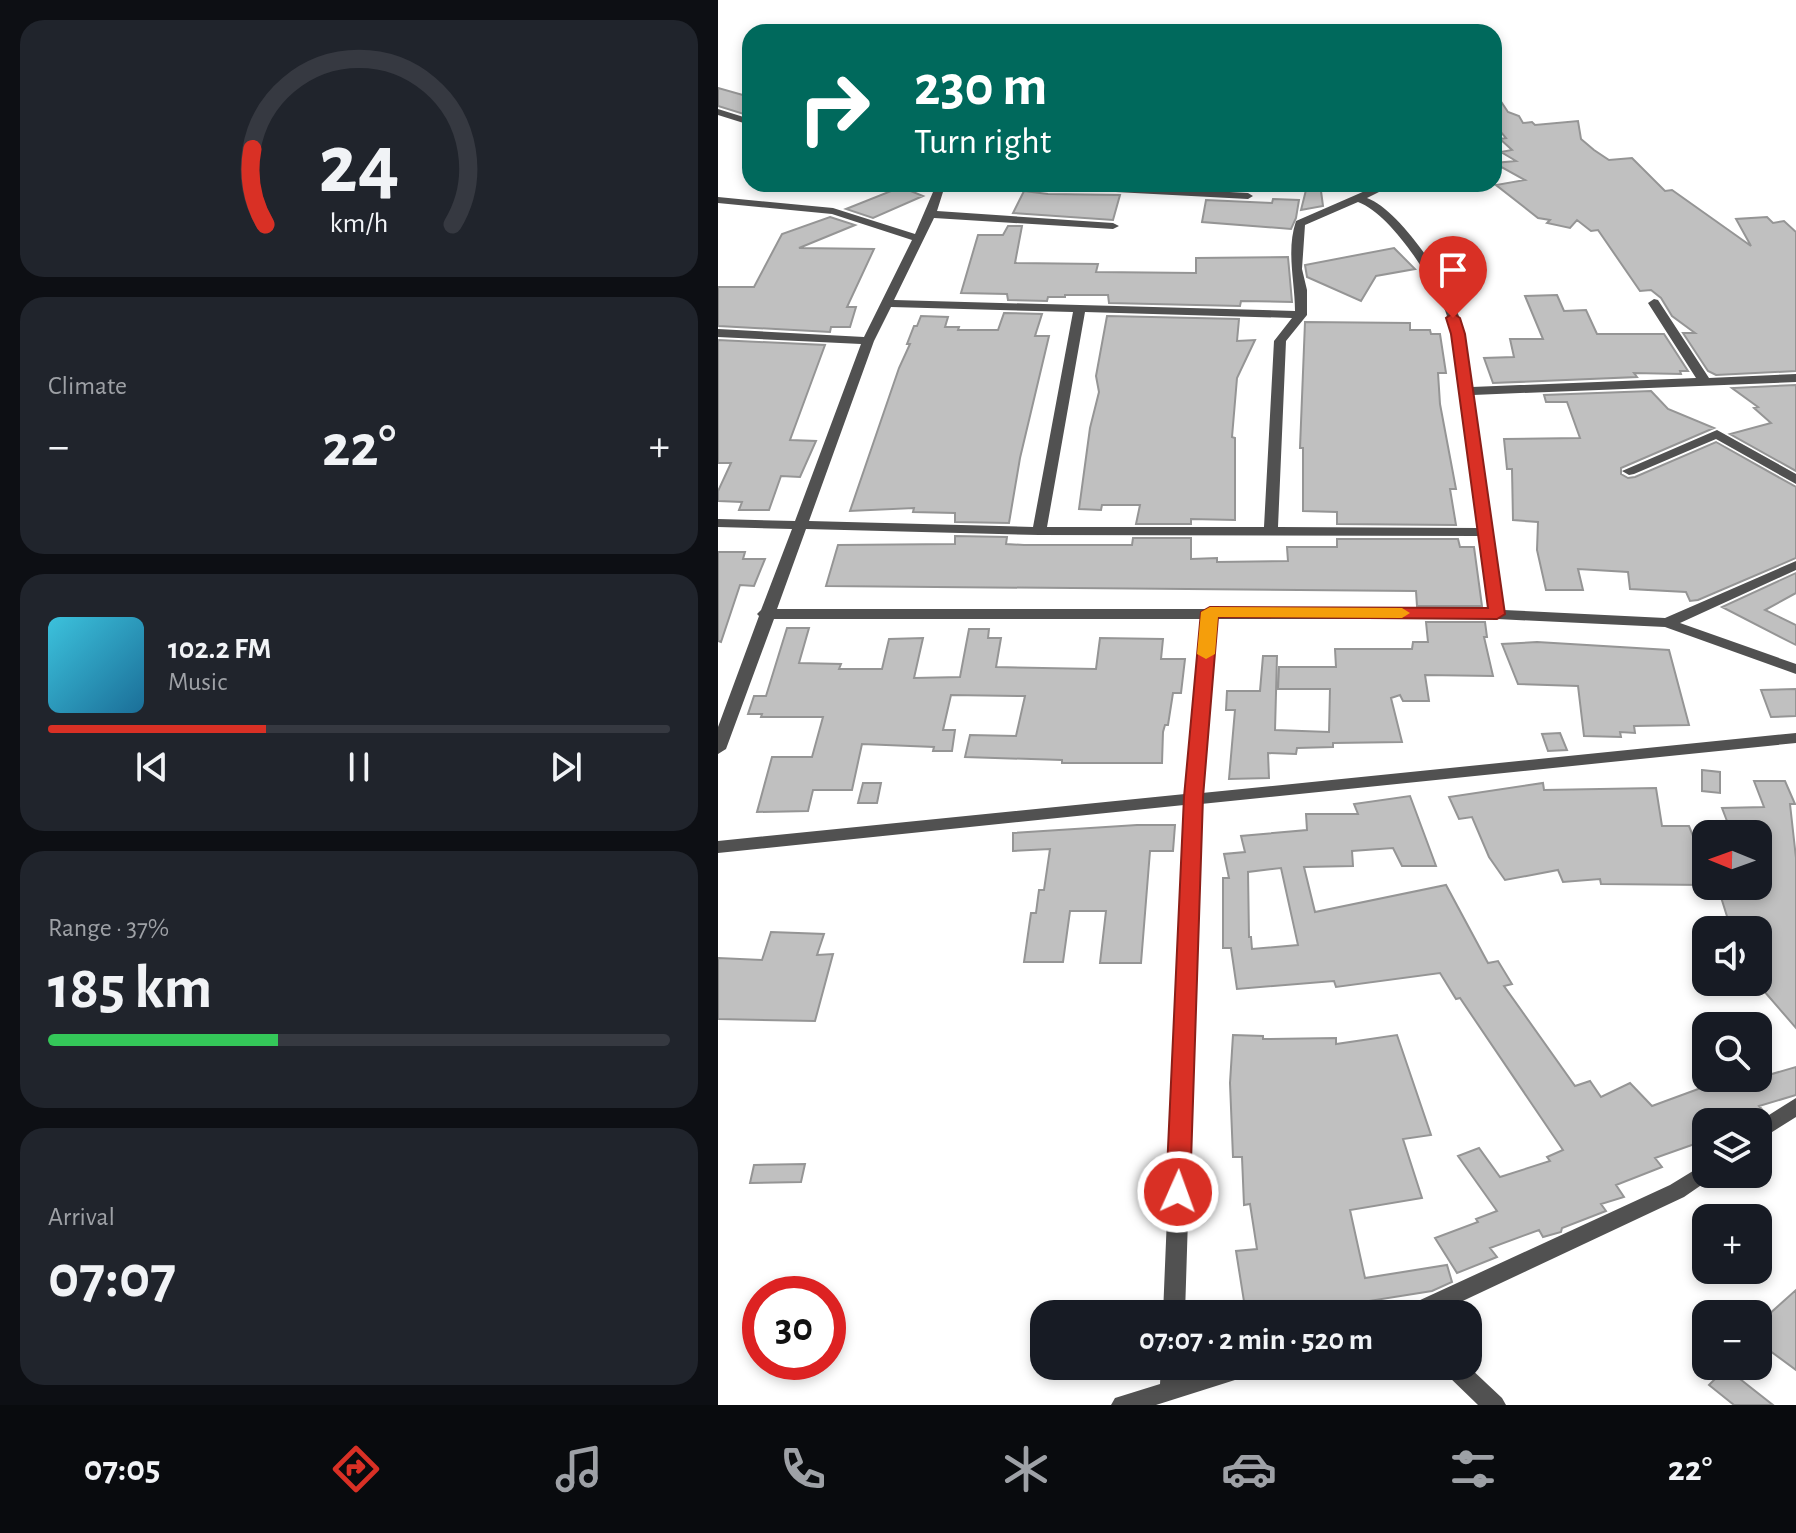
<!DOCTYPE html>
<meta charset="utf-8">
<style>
:root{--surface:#171b24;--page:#20242c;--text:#f1f3f6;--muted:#9ea1a6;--line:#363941;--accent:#d93025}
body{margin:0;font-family:"Alegreya Sans",sans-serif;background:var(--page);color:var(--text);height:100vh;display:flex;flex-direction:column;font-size:30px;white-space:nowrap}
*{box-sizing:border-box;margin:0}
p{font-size:26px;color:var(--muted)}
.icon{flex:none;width:44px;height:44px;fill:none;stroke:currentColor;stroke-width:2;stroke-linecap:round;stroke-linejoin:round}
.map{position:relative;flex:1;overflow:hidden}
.drawer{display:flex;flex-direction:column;gap:20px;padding:20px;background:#0d0f14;width:718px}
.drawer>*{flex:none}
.guide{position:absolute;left:24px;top:24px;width:760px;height:168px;border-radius:24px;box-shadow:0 4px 12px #0003;background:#00695c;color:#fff;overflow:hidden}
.needle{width:52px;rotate:271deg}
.buttons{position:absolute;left:974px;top:820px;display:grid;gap:16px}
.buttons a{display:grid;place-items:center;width:80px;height:80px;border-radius:16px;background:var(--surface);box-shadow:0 4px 12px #0003;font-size:40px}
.speed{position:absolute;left:24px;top:1276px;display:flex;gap:16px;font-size:40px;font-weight:700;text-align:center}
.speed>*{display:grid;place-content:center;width:104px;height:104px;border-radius:50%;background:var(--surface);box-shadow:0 4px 12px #0003;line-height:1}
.speed .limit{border:12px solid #d22;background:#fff;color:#111}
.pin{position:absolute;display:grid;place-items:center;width:68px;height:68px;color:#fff;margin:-82px -34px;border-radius:50% 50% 50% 0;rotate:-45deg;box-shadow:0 0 8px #0007}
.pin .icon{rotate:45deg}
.me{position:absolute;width:88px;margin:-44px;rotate:2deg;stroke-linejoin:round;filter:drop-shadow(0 0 6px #0008)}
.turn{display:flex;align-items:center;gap:28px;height:168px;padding:0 40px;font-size:36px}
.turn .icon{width:104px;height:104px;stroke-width:2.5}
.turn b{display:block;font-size:56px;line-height:68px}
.big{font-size:60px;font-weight:700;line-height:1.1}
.drawer .card{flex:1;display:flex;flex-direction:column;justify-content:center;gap:12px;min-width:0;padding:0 28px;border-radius:24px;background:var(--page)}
.drawer .dial{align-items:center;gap:0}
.dial svg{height:208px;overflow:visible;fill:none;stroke:var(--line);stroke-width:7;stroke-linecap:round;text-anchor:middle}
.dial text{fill:var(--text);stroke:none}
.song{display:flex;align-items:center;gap:24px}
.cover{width:96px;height:96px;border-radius:12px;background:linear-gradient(135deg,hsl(190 70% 55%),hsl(200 70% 35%))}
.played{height:8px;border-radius:4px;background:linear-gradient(90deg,var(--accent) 35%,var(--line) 35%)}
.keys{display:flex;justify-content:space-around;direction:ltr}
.heat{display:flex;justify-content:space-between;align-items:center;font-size:44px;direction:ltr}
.charge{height:12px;border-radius:6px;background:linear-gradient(90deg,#34c759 37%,var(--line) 0)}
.trip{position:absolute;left:312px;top:1300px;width:452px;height:80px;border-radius:24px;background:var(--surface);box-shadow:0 4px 12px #0003;font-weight:700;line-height:80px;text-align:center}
.tab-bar{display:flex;height:128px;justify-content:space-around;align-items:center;background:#090b0e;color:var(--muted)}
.tab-bar .icon{width:56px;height:56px}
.tab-bar .active{color:var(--accent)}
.tab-bar b{font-size:36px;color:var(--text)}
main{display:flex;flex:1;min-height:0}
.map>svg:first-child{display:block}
.building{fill:#c0c0c0;stroke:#959595;stroke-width:2;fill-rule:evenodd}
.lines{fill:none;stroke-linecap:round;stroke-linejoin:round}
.minor{fill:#515151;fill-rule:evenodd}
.route{fill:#d93025;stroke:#8d1f18;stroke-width:2}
.slow{fill:#f59e0b}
</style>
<main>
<section class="drawer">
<div class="card dial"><svg viewBox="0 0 100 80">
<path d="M14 69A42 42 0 1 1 86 69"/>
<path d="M14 69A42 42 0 0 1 9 40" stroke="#d93025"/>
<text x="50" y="56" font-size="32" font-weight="700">24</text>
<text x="50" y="72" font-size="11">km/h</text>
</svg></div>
<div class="card"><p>Climate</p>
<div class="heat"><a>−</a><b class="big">22°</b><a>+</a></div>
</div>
<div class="card">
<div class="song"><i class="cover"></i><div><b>102.2 FM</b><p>Music</p></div></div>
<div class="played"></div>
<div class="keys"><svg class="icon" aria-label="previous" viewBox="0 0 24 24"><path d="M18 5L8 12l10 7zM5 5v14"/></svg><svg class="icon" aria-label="pause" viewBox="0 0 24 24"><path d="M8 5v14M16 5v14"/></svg><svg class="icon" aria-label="next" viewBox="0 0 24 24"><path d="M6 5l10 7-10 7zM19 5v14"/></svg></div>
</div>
<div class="card"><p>Range · 37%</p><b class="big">185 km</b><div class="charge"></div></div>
<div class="card"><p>Arrival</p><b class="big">07:07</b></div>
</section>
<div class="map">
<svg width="1078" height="1405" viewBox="0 0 1078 1405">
<rect width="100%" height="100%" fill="#fff"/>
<path class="building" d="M0 88 32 97V116L0 106Z
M776 91 790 112 801 116 805 123 814 122 817 125 860 121 863 139 876 150 891 160 914 158 947 191 954 190 1033 246 1018 219 1049 217 1055 223 1066 221 1078 232V371L998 375 990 371 965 333H977L954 316 943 298 933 290 922 291 880 230 873 231 859 220 852 228 829 223 832 220 820 218 778 185 807 180 776 163 798 161 783 152 794 150 782 139 788 138 776 124Z
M183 187 205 196 155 218 128 209Z
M588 190 603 191 605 206 583 210Z
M306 191 330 194 402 195 395 220 295 213Z
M555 199 581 200 578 218 573 229 484 222 488 200 554 203Z
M112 217 137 225 81 248 156 249 129 307H138L132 327H113L112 332 0 326V287H36L64 234Z
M290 226H304L297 263 380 264 378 272 478 273V258L570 257 574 302 523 301 522 306 391 303 390 295H347V297H330L329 301 290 300 289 294 243 293 260 235H285Z
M676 248 697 269 658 276 643 301 589 277 587 265Z
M839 295 846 311 868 310 879 334H946L970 371H962L963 374 916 373 919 377 775 383 766 358 796 357 792 339H825L807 296Z
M286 313 324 314 317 336H331L302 458 291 523 237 522V513L195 512 196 508 132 511 181 368 192 344H189L196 326H199L203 316 230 317 227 327H241L240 330H280Z
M389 316 521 319 519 341 537 340 519 378 514 437 517 438V520L473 519V524H418L422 505H384L383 510 361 509 372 428 381 392 378 376Z
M587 322 692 323V330H712L713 334H722L728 373H720L722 404 738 489H732L738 525 619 524V512L585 511V448H582Z
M0 340 107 345 72 440 98 441 82 477 63 476 51 510H21L24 502 0 501V491L13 463H0Z
M1078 385V471L1012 434 1053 423 1036 408 1040 407 1014 388Z
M933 391 950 409 996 428 903 468V474L910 478 917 477 998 442 1078 487V558L980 600 972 601 968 592 912 589 910 572 860 569 865 590H828L819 550 820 522 795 520 794 469H789L786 439 862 438 849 402H828L826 395Z
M237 536 289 537 288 544 306 545H414L415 538H473V559L499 558V562L570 561 569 547H619V539H740L742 547H756L764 606H699L698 591 108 586 120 545 237 544Z
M0 552H27L25 559H47L36 586 22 585 3 642 0 641Z
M1078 573V593L1047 610 1078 625V645L1004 607Z
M708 622H767L769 637H766L775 676 707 675 711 701H685L682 695 673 698 684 742 615 743V747L579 748 578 754 550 753 551 778 511 779 517 710H508L509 691H542L545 656H559L557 730 611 732 612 689H560L561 667H618L617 649H694L695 642H710Z
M69 628H91L81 663 123 664 121 669H164L171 639 205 638 196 678 242 677 251 629H271L270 638H283L278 667 378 669 382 638 445 639 443 659H467L463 693H455L450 725H447L445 732 444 763H344V760L247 757 252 735 298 736 307 696 233 695 225 730H237L234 751H215L216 747 144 744 134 790H95L90 811 39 812 54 757H94L105 717H43L44 714H30L36 696H48Z
M819 642 951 650 971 725 916 726 917 733 902 732 903 737 866 736 860 686 800 684 784 644Z
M1078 689V716L1053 717 1043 690Z
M842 733 849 750 830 751 824 734Z
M984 770 1002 772V793L984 791Z
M1036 781H1067L1077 804H1072L1078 858V1028L1046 991 1040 993V929H1013L1002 894H1040V834H1014L1004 808 1046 807Z
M145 783H163L159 803H140Z
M825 783 826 790 938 788 944 826H971L988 868V885L883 884 882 879 845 882 840 870 787 880 771 857 754 817 741 819 731 797Z
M692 796 718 866H684L675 848 634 851 635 866 586 867 597 912 728 885 770 963 780 961 794 984 786 986 857 1086 872 1081 883 1097 912 1083 934 1106 983 1088 976 1078H1040L1078 1067V1095L1041 1106 1048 1114 1029 1122H988V1140L937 1158 944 1167 898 1185 906 1197 883 1204 888 1211 844 1228 843 1232 825 1237 821 1230 772 1248 779 1257 739 1273 717 1238 760 1222 758 1219 779 1211 740 1156 761 1148 782 1177 832 1161 829 1157 845 1150 742 998 738 999 722 973 618 987 616 981 519 989 513 948H505V878H511L506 854 527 852 523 836 589 830 588 814H640L636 804ZM563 868 580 945 534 949 533 937H531L530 872Z
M419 825H457L455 851H432L423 963H382L388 911H352L345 962H306L313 913H318L321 890H326L332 849 295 851V833Z
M53 932 106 934 99 955 115 954 97 1021 0 1019V958L44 960Z
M515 1035 545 1036V1039L618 1038V1044L679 1035 713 1135 685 1139 704 1198 632 1210 647 1278 729 1265 734 1282 714 1291 651 1301 653 1307 593 1314H528L518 1251 539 1249 532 1204 526 1205 524 1157H515L512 1083Z
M87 1164 83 1182 32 1183 36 1165Z
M1078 1290V1370L1040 1342V1324Z
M1008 1368 1055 1405H1016L991 1385Z"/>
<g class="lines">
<path class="minor" d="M0 109 32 119V125L0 115Z
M209 184H219L225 192 219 211 395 223 401 226 395 229 216 218 176 300 577 311C577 281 568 251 578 221L663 184H677L649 198C680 209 726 277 738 308 748 333 750 360 754 387L978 378 930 303 936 299 940 300 991 378 1078 374V382L755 395 786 610 947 618 1078 561V570L962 623 1078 664V674L947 627 779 619H499L484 793 1078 733V743L483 804 467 1314H445L466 805 0 853V841L467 794 484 619H56L8 749 0 754V727L41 616 39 614 43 610 74 529 0 527V519L77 521 143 344 0 337V329L146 337 194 240 114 214 0 203V197L115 208 197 234 215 192ZM640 202C672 214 710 273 724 304 729 313 731 324 734 334L760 528 560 527 568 341 589 315V290L584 269 587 225ZM173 307 355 312 315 527 91 521 156 341ZM367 312 574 318 556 341 546 527H329ZM88 529 321 535 761 536 771 609H59Z
M298 184H364L530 193 535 196 530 199 303 187Z
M999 430 1078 474V484L998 439 916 474 911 475 904 471Z
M1078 1098V1117L1040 1141V1122Z
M988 1163V1174H997L995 1177 966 1197 717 1314H684L687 1307 952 1185Z
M443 1366H465V1376L499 1366H542L539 1373 438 1405H393L397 1398 442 1384Z
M724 1366H750L784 1398 788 1405H760L727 1373Z"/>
</g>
<path class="route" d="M735 313 742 318 747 334 787 614 779 619 500 617 485 797 472 1192 469 1199 460 1202 452 1199 448 1192 466 797 483 612 492 607 770 608 733 334 728 318Z"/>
<path class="slow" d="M492 607 684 608 692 613 684 618 500 617 497 654 488 659 479 654 483 612Z"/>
</svg>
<div class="buttons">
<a><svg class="needle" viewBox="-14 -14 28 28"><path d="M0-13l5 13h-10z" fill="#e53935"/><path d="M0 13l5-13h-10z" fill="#9ea1a6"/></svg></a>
<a><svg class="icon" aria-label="sound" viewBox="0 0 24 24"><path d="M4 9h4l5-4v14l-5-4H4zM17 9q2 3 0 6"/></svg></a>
<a><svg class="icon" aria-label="search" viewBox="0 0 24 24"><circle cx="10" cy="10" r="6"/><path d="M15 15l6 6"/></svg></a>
<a><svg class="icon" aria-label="layers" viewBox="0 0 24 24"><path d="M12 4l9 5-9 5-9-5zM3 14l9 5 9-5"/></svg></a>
<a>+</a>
<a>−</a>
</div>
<div class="speed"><div class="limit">30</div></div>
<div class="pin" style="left:735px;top:318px;background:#d93025"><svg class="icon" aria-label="arrive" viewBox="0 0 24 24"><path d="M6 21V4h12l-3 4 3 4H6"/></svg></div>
<svg class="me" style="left:460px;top:1192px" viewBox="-20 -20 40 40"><circle r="17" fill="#d93025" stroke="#fff" stroke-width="3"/><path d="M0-11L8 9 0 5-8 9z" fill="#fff"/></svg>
<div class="trip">07:07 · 2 min · 520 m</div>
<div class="guide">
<div class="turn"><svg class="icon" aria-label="right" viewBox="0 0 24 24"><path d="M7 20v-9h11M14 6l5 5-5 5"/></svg><div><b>230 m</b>Turn right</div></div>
</div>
</div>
</main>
<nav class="tab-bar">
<b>07:05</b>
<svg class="icon active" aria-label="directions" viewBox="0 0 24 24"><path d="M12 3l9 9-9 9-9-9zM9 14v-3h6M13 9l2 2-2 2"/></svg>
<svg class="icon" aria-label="music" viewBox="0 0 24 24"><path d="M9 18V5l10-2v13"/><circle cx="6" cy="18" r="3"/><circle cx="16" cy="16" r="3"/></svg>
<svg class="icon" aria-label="phone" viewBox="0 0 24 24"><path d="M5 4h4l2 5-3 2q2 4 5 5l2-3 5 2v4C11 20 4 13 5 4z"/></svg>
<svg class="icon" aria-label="climate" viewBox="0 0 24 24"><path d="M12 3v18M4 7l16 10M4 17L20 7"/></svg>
<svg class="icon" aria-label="car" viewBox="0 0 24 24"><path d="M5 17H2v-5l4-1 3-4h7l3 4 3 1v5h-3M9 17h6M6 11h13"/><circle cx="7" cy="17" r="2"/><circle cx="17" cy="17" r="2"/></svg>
<svg class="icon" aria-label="filters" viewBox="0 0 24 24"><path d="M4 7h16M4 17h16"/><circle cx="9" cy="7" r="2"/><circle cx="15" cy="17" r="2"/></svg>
<b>22°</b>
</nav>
